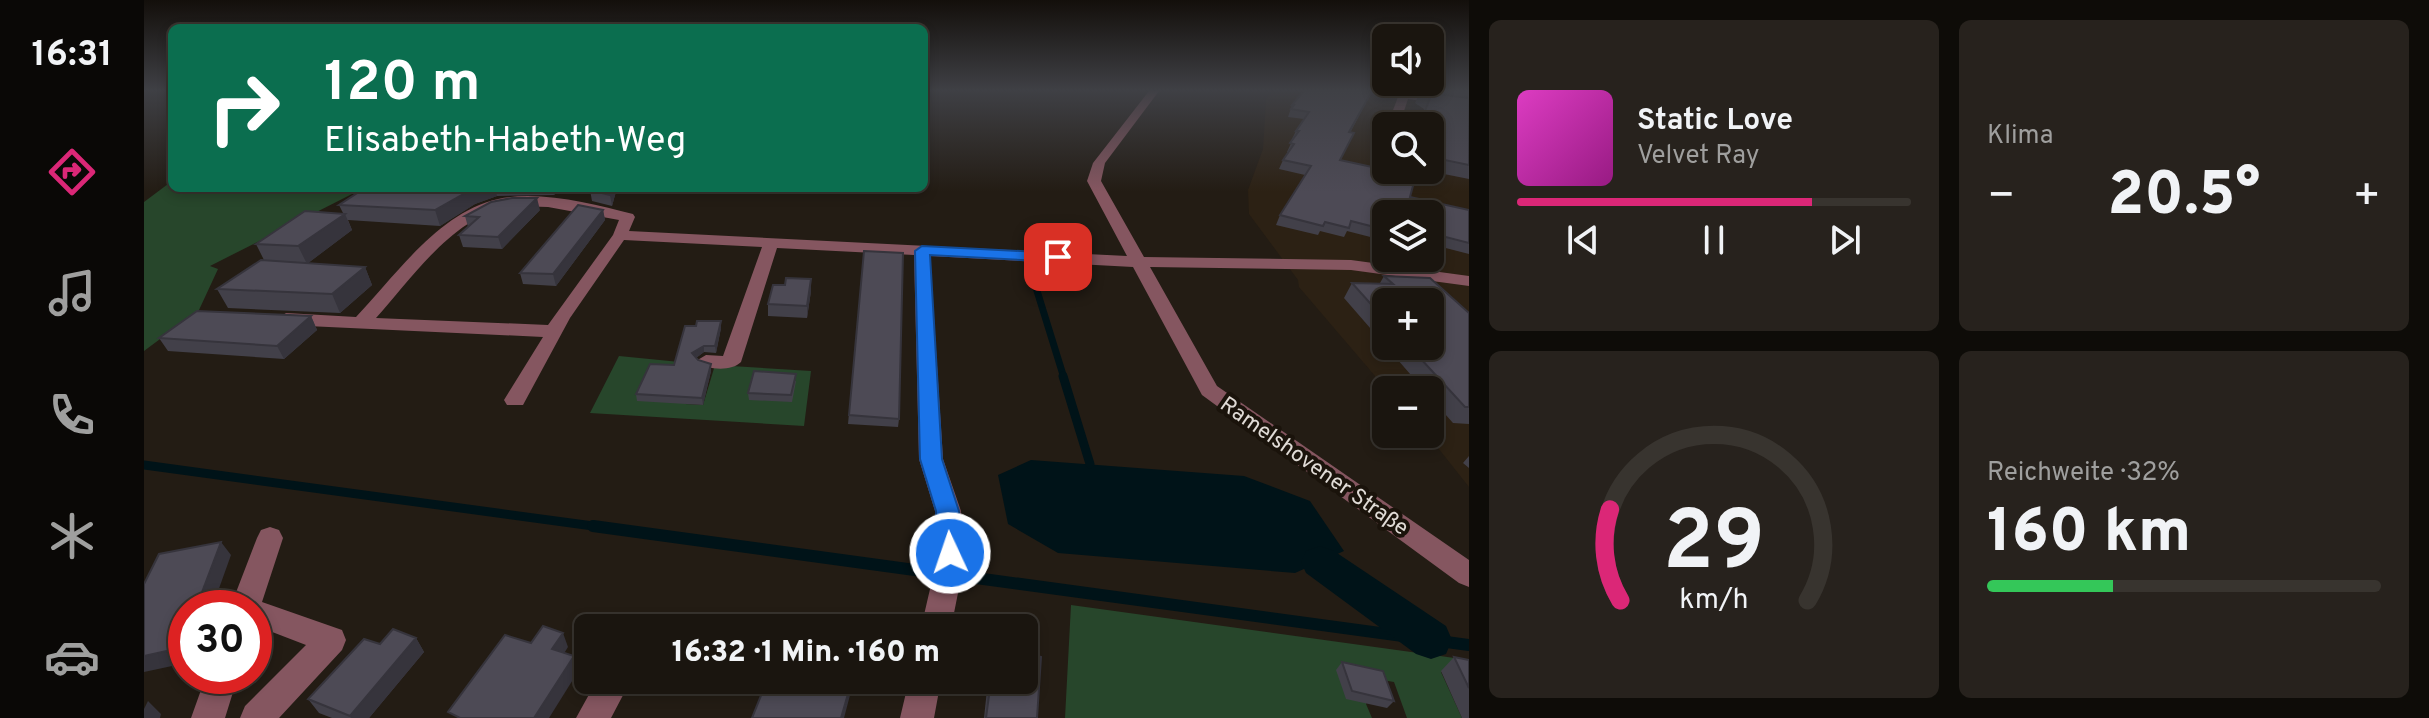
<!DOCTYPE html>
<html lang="de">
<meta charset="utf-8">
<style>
:root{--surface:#1a150f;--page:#27221d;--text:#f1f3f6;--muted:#9f9f9e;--line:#38342f;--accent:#db2777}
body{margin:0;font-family:Overpass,sans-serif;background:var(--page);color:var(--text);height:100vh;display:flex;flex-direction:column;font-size:30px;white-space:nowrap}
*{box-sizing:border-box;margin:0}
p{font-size:26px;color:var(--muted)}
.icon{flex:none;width:44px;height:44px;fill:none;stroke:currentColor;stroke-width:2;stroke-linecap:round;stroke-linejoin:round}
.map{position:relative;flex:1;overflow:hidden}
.details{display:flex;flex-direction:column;gap:20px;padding:20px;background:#0e0c08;width:960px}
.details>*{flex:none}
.guide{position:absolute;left:24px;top:24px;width:760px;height:168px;border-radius:12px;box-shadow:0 4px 12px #0003,0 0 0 2px var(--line);background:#0b6e4f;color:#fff;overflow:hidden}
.fabs{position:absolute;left:1228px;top:24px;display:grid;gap:16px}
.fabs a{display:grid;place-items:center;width:72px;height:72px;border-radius:12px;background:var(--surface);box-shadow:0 4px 12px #0003,0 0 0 2px var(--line);font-size:40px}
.speed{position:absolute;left:24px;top:590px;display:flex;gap:16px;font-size:40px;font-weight:700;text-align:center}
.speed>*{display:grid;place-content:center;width:104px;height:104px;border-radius:50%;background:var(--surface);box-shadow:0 4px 12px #0003,0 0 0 2px var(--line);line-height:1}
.speed .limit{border:12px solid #d22;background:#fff;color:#111}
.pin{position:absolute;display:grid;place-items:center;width:68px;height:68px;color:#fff;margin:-34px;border-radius:16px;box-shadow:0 4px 12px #0006}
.me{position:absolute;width:88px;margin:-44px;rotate:357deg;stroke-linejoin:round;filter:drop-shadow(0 0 6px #0008)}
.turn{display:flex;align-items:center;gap:28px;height:168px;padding:0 24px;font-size:36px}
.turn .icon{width:104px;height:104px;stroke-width:2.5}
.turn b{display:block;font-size:56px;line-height:68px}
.big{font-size:60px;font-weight:800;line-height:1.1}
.details .card{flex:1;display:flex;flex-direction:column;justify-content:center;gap:12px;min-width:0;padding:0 28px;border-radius:12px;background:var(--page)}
.details .dial{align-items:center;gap:0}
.dial svg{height:208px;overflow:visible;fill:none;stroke:var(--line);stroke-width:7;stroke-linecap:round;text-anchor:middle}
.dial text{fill:var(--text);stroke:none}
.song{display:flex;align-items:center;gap:24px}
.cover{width:96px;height:96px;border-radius:12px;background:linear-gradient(135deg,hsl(310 70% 55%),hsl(310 70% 35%))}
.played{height:8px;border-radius:4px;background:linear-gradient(90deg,var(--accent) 75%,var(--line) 75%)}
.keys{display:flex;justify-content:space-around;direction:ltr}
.heat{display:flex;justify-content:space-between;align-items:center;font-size:44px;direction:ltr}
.charge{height:12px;border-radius:6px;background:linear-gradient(90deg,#34c759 32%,var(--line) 0)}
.details .tiles{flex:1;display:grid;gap:20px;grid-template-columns:repeat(2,1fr)}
.trip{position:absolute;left:430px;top:614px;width:464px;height:80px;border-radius:12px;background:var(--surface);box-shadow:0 4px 12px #0003,0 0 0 2px var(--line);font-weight:800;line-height:80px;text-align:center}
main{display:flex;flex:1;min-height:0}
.menu{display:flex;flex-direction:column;width:144px;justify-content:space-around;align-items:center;background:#0a0806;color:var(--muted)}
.menu .icon{width:56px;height:56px}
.menu .on{color:var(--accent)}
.menu b{font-size:36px;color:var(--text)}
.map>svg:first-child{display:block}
.built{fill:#2c2114;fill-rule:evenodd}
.green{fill:#27462b}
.water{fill:#001318}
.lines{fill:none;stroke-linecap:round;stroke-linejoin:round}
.stream-far2{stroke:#001318;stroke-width:7}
.stream-far1{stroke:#001318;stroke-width:9}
.stream{stroke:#001318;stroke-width:12}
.canal{fill:#001318;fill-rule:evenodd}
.minor{fill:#855660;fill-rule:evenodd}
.wall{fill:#424049;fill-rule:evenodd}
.shaded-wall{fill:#36343c}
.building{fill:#4d4a55;stroke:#36343c;stroke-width:2}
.route{fill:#1a73e8;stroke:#114b97;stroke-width:2}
.labels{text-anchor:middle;stroke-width:8;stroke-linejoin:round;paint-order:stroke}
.street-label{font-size:22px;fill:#e0dbd6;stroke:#1a130b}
</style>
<main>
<nav class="menu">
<b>16:31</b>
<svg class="icon on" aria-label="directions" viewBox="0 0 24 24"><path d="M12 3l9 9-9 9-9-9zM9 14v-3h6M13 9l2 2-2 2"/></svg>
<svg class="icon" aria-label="music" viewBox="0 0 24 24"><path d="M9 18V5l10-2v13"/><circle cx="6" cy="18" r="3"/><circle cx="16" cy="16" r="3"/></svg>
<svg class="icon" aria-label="phone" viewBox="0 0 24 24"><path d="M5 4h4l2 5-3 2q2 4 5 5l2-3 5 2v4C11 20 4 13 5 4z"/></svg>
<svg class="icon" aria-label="climate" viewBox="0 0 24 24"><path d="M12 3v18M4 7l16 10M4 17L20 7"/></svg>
<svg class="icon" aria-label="car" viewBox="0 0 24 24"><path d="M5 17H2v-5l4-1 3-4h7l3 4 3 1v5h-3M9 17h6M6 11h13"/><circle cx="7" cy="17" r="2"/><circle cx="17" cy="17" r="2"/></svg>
</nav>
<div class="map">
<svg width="1325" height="718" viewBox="0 0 1325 718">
<rect width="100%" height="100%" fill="#231c14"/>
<path class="built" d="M1128 91H1325L1269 102 1261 120 1325 131V487L1283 434H1286V390H1243L1155 287 1154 280 1105 214 1104 190 1119 149 1122 100ZM1242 126H1286V170H1242ZM1242 214H1286V258H1242ZM1242 302H1286V346H1242Z"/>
<path class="green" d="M28 181V188H142L208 194 66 266 74 269 55 310 0 351V202Z
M475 356 556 364 541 404 559 405 571 365 667 371 660 426 446 413Z
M927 605 1325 660V677L1297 672 1318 718H1263L1250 682 1232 679 1222 704 1228 718H921Z"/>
<path class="water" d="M887 460 1100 476 1166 501 1200 551 1151 573 914 553 864 524 854 475Z"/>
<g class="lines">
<path class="stream-far2" d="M885 265 920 378"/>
<path class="stream-far1" d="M919 376 946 464
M0 465 464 528"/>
<path class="stream" d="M449 526 800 574
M810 575 1325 645"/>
<path class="canal" d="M1176 546 1190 551 1302 626 1308 640 1302 654 1287 659 1272 654 1162 573 1157 562 1162 551Z"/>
<path class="minor" d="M1005 91H1015L961 163 957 181 1000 257 1207 260 1325 276V286L1207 270 1006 267 1073 386 1325 560V587L1315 583 1058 395 989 267 786 256 799 459 817 511 820 563 807 628H777L792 563 791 511 775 459 770 255 633 248 597 362C587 372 562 370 552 361L562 355 579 356 618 247 480 240 426 318 379 405H363L360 400 399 337 142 325 133 319 142 313 212 317C251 276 295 212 354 199 396 190 448 204 489 214L491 217 485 231 983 256 943 181 949 163ZM371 206 404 207 475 220 469 235 404 325 232 318C269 277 312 212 371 206Z
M1228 91H1254L1325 102V108L1264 99 1255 126H1243L1254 97Z
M1242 141V157L1236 153V145Z
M126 527 135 530 139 538 118 602 198 630 202 640 198 650 135 718H96L101 706 162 645 110 625V608H86L113 538 117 530Z
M62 676H94L81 718H47Z
M453 680H487L467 718H432Z
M765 680H797L790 718H756Z"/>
</g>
<path class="wall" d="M1228 91 1206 133 1196 160 1266 197 1325 210V254L1286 244V214H1242V241L1203 231 1200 237 1176 231 1174 235 1132 225 1136 215 1161 175 1135 169 1139 160 1145 152H1143L1149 139H1148L1152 131 1160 119 1144 117 1148 105Z
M1275 91H1298L1296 94Z
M1300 91H1325V179L1280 170H1286V126H1274L1280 109 1271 103 1276 92 1298 95Z
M311 188H417L410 195 353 196 331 204 296 226 204 220 208 230 164 263 221 267 228 285 196 313 84 308 73 289 120 260 112 244 199 213 195 205 307 192Z
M473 188 468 206 448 201 446 190Z
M396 210 358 249 319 247 315 235 324 227 321 216Z
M459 210 461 220 412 286 379 284 376 273Z
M720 251 755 419 754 427 704 424Z
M1240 276 1325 313V424L1309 423 1286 397V390H1280L1200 298 1208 283H1236ZM1242 302 1286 346H1242Z
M667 279V291L663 318 624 316V304L641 285Z
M167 316 173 330 140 359 24 351 15 338Z
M577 321V328L572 353 560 352 552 358 554 360 567 364V371L559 405 493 401 492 394 530 365 552 326Z
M652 381 648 402 605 400 604 393Z
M1325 456V468L1319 463Z
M272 638 280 652 225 718H188L175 713 164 699 236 644Z
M1310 657 1325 660V718H1318L1297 671Z
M1198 662 1250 701 1243 708 1202 699 1192 670Z
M844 680H880L893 718H840Z"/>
<path class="shaded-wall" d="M330 188H351L353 196 331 204 296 226 291 210Z
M408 188H417L410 195Z
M468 188H473L468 206 466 195Z
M393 198 396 210 358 249 354 237Z
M459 210 461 220 412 286 409 274Z
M201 214 208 230 163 264 154 246Z
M221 267 228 285 196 313 188 294Z
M667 279V291L663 318V306Z
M167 316 173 330 140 359 133 346Z
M577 321V328L572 353 571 346Z
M560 346V352L549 360 548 353Z
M567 364V371L559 405 558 398Z
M77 542 87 555 68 608H52Z
M42 632V663L0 672V656Z
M419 633 424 647 414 663 408 649Z
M272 638 280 652 225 718H207L206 716Z
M430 656 435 670 405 718H390Z
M708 680H710L700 718H697Z
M4 701 17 714 16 718H0V709Z"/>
<path class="building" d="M1160 91H1228L1205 132 1210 133 1196 160 1242 170 1273 171 1266 197 1325 210V243L1286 233V214H1242V230L1207 221 1205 228 1181 222 1179 226 1136 215 1167 166 1139 160 1150 144 1146 143 1155 131H1152L1165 112 1147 109 1150 105H1148Z
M1276 92 1325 98V165L1286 157V126H1275L1286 98Z
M221 188H245L307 192 311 188H330L291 210 195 205Z
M448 188H468L466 195 446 190Z
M368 198H393L354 237 315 235 335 217 321 216 347 202Z
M434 205 459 210 409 274 376 273Z
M161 211 201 214 154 246 112 244Z
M720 251 759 253 755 419 705 415Z
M117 260 221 267 188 294 73 289Z
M1240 276 1286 278 1325 313V407H1321L1265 346H1286V302H1242V321L1208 283 1249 284Z
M642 278 667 279 663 306 624 304 629 285H641Z
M53 311 167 316 133 346 15 338Z
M553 321H577L571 346H560L548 353 554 360 567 364 558 398 492 394 506 364 530 365 541 326H552Z
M610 371 652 374 647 395 604 393Z
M77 542 52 608H42V632L36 648 0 656V584L15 554Z
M399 626 419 633 408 649 430 656 390 718H316L304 712 361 635 387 643Z
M249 629 272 638 206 716 164 699 220 639 236 644Z
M880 652 897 657 893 718H842L847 680H880Z
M1310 657 1325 660V688Z
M1198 662 1239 671 1250 701 1208 691Z
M642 680H708L697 718H608L620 688 638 694Z"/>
<linearGradient id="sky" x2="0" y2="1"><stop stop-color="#130f0b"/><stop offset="0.47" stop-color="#3f4045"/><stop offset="1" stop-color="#3f4045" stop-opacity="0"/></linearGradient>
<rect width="1325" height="192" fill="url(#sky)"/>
<path class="route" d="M778 246 914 253 921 257 914 262 786 255 798 459 815 511 818 553 814 560 806 563 797 560 793 553 792 511 776 459 771 251Z"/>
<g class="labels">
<g class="street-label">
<text transform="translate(1171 465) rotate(35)" y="8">Ramelshovener Straße</text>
</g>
</g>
</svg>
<div class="fabs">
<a><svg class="icon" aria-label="sound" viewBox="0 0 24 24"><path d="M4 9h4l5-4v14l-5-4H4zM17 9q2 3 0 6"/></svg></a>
<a><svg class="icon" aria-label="search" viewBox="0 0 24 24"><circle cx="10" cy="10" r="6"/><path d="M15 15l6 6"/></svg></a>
<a><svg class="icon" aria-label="layers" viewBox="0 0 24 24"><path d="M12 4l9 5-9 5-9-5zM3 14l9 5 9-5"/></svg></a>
<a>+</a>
<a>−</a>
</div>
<div class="speed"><div class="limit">30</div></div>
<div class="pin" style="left:914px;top:257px;background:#d93025"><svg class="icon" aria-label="arrive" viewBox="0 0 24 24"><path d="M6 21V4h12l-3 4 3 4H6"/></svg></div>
<svg class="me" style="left:806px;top:553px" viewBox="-20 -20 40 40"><circle r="17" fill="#1a73e8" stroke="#fff" stroke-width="3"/><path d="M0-11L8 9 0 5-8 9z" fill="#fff"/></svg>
<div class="trip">16:32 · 1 Min. · 160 m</div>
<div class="guide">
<div class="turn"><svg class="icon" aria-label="right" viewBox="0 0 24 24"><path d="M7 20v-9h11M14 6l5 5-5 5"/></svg><div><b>120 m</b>Elisabeth-Habeth-Weg</div></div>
</div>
</div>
<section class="details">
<div class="tiles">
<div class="card">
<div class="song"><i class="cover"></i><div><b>Static Love</b><p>Velvet Ray</p></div></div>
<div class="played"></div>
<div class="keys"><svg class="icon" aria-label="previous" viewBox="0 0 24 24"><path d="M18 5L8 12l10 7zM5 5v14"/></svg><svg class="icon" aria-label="pause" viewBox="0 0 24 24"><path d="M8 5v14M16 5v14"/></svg><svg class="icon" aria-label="next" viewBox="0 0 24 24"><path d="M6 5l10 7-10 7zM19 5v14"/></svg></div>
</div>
<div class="card"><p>Klima</p>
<div class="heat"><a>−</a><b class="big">20.5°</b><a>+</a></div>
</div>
<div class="card dial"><svg viewBox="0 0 100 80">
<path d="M14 69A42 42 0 1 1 86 69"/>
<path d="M14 69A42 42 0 0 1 10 34" stroke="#db2777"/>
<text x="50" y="56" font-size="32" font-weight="700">29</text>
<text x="50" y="72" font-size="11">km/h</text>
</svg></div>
<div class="card"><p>Reichweite · 32%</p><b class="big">160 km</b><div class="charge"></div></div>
</div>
</section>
</main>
